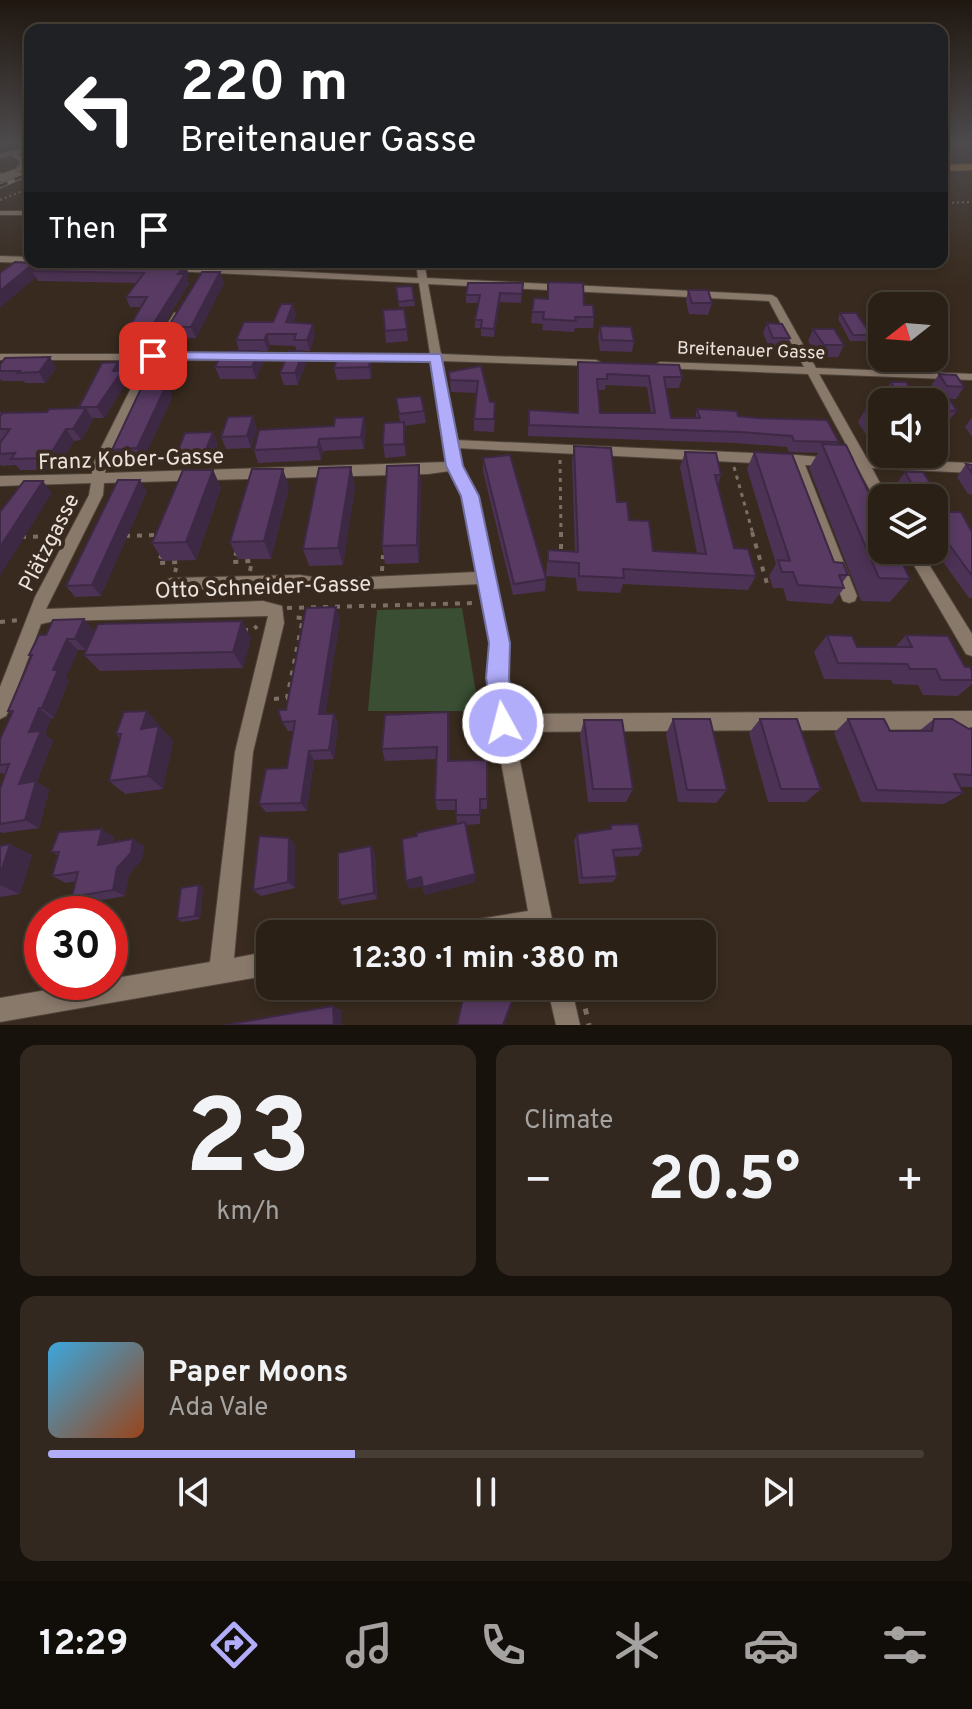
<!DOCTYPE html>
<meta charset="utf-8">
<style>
:root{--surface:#2a2016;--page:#32281f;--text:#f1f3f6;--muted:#a5a3a1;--line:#463e35;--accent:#b1adfa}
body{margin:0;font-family:Overpass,sans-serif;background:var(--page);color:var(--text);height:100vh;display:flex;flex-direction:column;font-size:30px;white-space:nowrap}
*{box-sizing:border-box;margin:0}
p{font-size:26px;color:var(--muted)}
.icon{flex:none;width:44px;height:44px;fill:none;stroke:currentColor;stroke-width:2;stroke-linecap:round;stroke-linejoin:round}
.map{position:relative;height:1025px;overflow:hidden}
.sheet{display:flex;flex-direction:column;gap:20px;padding:20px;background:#17120c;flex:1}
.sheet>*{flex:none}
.banner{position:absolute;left:24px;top:24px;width:924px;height:244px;border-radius:16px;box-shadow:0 4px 12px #0003,0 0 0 2px var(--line);background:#202124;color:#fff;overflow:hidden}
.needle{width:52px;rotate:253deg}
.fabs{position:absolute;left:868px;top:292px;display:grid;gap:16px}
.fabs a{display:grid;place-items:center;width:80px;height:80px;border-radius:16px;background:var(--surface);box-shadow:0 4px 12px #0003,0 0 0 2px var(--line);font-size:40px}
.speed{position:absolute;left:24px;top:896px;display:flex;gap:16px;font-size:40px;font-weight:700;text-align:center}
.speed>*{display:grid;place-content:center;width:104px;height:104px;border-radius:50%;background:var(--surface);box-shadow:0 4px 12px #0003,0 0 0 2px var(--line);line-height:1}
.speed .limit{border:12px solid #d22;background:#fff;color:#111}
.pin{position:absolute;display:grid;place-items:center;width:68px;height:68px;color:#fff;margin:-34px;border-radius:16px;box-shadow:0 4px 12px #0006}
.me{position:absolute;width:88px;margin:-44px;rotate:353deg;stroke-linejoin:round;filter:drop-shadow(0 0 6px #0008)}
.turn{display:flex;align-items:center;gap:28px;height:168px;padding:0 24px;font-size:36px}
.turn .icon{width:104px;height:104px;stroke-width:2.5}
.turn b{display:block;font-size:56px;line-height:68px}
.then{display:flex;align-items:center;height:76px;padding:0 24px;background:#0003;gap:16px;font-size:30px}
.big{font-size:60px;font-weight:700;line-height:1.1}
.sheet .tile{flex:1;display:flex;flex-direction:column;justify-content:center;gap:12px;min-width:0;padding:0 28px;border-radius:16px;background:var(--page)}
.sheet .dial{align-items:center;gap:0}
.dial b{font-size:104px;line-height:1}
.song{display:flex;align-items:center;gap:24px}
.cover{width:96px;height:96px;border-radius:12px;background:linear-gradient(135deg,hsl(200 70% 55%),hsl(20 70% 35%))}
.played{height:8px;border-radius:4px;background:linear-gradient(90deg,var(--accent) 35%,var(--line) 35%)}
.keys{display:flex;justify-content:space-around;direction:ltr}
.heat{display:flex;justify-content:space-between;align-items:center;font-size:44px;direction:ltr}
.sheet .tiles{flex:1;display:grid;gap:20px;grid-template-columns:1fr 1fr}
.tile:last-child{grid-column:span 2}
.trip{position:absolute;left:256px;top:920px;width:460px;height:80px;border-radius:16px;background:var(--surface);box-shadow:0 4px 12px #0003,0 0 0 2px var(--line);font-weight:700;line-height:80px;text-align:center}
.tabs{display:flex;height:128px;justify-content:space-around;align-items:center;background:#110d09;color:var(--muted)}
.tabs .icon{width:56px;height:56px}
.tabs .selected{color:var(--accent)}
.tabs b{font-size:36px;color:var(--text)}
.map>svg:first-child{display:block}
.green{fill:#394e32}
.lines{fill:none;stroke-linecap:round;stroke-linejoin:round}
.minor-casing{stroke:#50453a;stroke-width:2}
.major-casing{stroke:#50453a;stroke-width:2}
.path-far3{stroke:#7c6f65;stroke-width:2;stroke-dasharray:2 3;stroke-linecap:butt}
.path-far2{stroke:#7c6f65;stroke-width:3;stroke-dasharray:4 5;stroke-linecap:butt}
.path-far1{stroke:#7c6f65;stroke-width:4;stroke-dasharray:5 7;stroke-linecap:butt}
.path{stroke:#7c6f65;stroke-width:5;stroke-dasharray:6 9;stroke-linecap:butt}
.minor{fill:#89796b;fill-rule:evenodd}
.major{fill:#b47f3c;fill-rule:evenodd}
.rail-casing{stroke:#988c83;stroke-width:5}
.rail{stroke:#382a1e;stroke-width:3;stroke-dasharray:8;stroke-linecap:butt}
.minor-bridge-casing{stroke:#50453a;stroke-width:9;stroke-linecap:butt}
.minor-bridge{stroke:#89796b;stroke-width:8}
.wall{fill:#4c3255;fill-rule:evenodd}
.shaded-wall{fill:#3e2945}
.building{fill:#583a63;stroke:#3e2945;stroke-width:2;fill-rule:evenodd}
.route{fill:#b1adfa;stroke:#7370a2;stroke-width:2}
.labels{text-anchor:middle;stroke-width:8;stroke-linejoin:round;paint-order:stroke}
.far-street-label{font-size:18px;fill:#ebe2db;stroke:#382a1e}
.street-label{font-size:22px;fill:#ebe2db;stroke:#382a1e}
</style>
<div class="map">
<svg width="972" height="1025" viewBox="0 0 972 1025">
<rect width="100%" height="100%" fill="#382a1e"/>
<path class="green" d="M462 608 479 711H368L377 610Z"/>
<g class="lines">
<g class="minor-casing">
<path id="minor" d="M30 147V151L18 154 27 162 18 175H12L20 162 12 155 0 158V154Z
M0 211H30V215H0Z
M0 256 30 257V262H33L30 263 0 262Z
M416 262H424L427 278 772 295 777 298 816 368 972 374V380L819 374 867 459 972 463V473L872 468 888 498H882V504L877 503 858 468 851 466 849 463 854 459 808 374 660 368 654 365 660 362 804 367 769 301 428 284 441 354 596 360 602 363 596 366 442 361 456 440 796 455 832 458 838 462 832 466 805 465 857 596 855 601 849 603 843 601 841 596 792 465 457 448 461 466 477 496 507 643V678L511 714 972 711V729L514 732 555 934H443L446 926 454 923 528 911 494 723 489 678 491 643 480 584 325 591 300 587 171 590 166 588 163 584 166 580 171 578 300 575 325 579 477 572 463 496 450 471 428 474 104 483 103 495 46 609 263 601 282 606 284 623 253 752 234 958 270 951V975L0 1022V998L93 982H110V979L210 962 235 752 268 616 54 621 41 624 9 710 6 716 0 719V687L35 597 89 495 91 483 0 486V476L92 474V466L145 360H0V354H149L174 313 178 312 183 315 160 354H430L419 283 171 271 166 268 171 265 418 278ZM156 360 431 361 447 462 105 473 106 466Z
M905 550H920L972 634V656L966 654Z
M547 986H571L580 1025H556Z"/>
</g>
<g class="major-casing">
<path id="major" d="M972 164V170L942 171V165Z
M0 173H30V179H0Z"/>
</g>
<path class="path-far3" d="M0 200 30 188
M942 203 972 202"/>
<path class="path-far2" d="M560 460 561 534
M734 467 753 534"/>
<path class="path-far1" d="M561 532V552
M752 532 768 587
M125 536 157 535
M21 537 57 536
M237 551 233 562 252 561 250 571
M162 554 158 563 178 562 175 572
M382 571 383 555
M287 608 476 603
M0 622 20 620
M243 630H253L257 626
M274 699 287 698 303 618 290 617"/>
<path class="path" d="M582 994 589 1025"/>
<use href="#minor" class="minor"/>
<use href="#major" class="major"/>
<g class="rail-casing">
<path id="rail" d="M0 186 30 173"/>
</g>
<use href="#rail" class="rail"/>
<g class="minor-bridge-casing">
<path id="minor-bridge" d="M2 178 15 173"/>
</g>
<use href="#minor-bridge" class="minor-bridge"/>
</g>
<path class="wall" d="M34 263 37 267 189 274 187 277 189 284 155 339 148 346H129L124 336 141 307H130L126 297 137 283 38 281 36 277 2 271Z
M220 272 224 283 196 338 173 339 168 327Z
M548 282 584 305 594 317 593 328H575L574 332 542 330 543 324 531 323 534 298 547 299Z
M523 283 521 303 500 302 494 337 481 336V328H475V320L479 303H466V295Z
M412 286 415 306 399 307 396 287Z
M688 290 712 303 708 315 689 314 686 301Z
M293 304 296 315 293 323 315 335 310 351H297L295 346 270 345 268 351H239L236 340 273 322Z
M404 309 408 341 386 343 383 310Z
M840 313 871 335 868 341H850L838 319Z
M767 323 790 338 786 348 769 347 763 333Z
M600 326 634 341 632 352 600 351 598 337Z
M813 329 844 345 838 357H818L808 341Z
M259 351 263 363 256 379H220L215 367 228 355Z
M303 351 306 363 298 385H284L280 373Z
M118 362 127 381 104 418H91L93 420 81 440 74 441 56 470H20L16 465 1 466 0 464V443L1 441H0V411L2 414 47 412 79 408V407Z
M578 362 682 377 679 388H666L671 418H695L697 409 738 416 839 442 838 444 910 579 890 602 861 601 809 468 818 453 789 452 787 447 735 443 528 436 529 410 577 412V373ZM606 385 647 387 651 413H600L598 390H605Z
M0 365 56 368 45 383H25L24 381H2L0 379Z
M481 366 490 402 495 414 494 432 474 431V419L477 393 451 392 449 372Z
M372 367 371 379 337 380 334 368Z
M174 372 176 380 170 393 172 398 143 460 119 461 112 450Z
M939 374 964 387 956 399H949L957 411 950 419 936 418 934 416V402H892L886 391 891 382 912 391 935 392 931 386Z
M396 398 424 411 426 423 404 426 406 456 385 458 383 445 400 422Z
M865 410H882V453H877L858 422Z
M972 417V437L965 427Z
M257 429 251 448 226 449 221 437Z
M366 429 364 449 323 451 321 460 258 463 254 450Z
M218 444 211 464 183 465 177 453Z
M574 446 653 551 697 553 680 467 685 452 721 475 718 485 734 548 756 576 748 590 623 584 620 593 577 591 576 578 546 576 548 550 575 552 572 461Z
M754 452 834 562 848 575 842 583 844 588 832 604 787 601 783 588H773L769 576 776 564 747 469Z
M483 458 546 579 545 591 513 595 483 471Z
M966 464 972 465V495L968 494 957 477Z
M419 465 421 483 419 563 385 564 382 546Z
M213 470 221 488 196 560 163 561 152 543Z
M905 472H923L949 512H961L972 532V598H969L934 549V498H905L897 483Z
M355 486 343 565 309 566 303 549Z
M289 487 271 559H238L230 542Z
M147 491 101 596 75 597 66 586Z
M340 619 325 714H334L338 724 334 759 314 760 307 811 266 812 259 804 287 768 293 731H288L282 722 286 710Z
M242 621 251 638 243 668 100 671 84 655Z
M94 631 85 650H78L66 677 69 680 54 718H51L45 734 53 741 37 782 49 790 39 828 2 833 0 832V789L5 774 0 773V739L12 714 8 711 31 657 29 655 39 635Z
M827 635 857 647H895L906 635 972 671V684L958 696 923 695 918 685 893 684 891 680 824 679 814 652Z
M673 719 727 790 716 803 678 802 666 734Z
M760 719 821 789 806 802H768L749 733Z
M848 719 890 731H919L934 719 969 729 972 728V787H961L963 793 944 804 861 802 834 733Z
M584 720 633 789 626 802H588L580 735Z
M450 724V760H487V809H480V824L465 825 475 882 425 895 422 886 409 889 457 824 456 810H437L435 800 437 759 385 761 382 749Z
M160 726V727L173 741 163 789 125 794 109 781 120 738 116 734Z
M611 825 643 848 638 856 614 857 617 876 613 882 579 884 574 841 577 834 609 829Z
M114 837 113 842 144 846 142 860 129 874 125 896 85 903 72 897 76 881 66 883 52 876 58 855 51 852Z
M289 838 295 845V888L261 896 253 890Z
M0 846 32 855 20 894 0 897Z
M371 846 375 853 377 899 343 905 338 900Z
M199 885 203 888 200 919 182 922 177 919Z"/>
<path class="shaded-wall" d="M34 263 39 271H32L36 277 0 308V291Z
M185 265 189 274 187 277 189 284 155 339 148 346 143 336Z
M220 272 224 283 196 338 191 327Z
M500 293V302L494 337V329Z
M293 304 296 315 289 333 286 322Z
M313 324 315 335 310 351 307 340Z
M267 334 270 345 268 351 264 340Z
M259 351 263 363 256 379 252 367Z
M303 351 306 363 298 385 295 373Z
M371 355 372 367 371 379 369 367Z
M50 357 56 368 45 383 39 372Z
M169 360 176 380 170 393 172 398 143 460 137 448 165 368Z
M118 362 127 381 104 418 97 407 113 371Z
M86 408 93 420 81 440 73 429Z
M253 416 257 429 251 448 247 436Z
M364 417 366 429 364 449 361 437Z
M404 422 405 434 406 456 404 444Z
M66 429 74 441 56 470 48 458Z
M213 432 218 444 211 464 205 452Z
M319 439 323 451 321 460 318 447Z
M419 465 421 483 419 563 417 545Z
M351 467 355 486 343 565 338 548Z
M283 469 289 487 271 559 264 541Z
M213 470 221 488 196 560 186 542Z
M140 480 147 491 101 596 92 585Z
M43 481 52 493 0 576V547Z
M336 607 340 619 324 724 319 714Z
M84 619 94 631 85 650 75 639Z
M242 621 251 638 243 668 233 652Z
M67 639 78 650 66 677 69 680 54 718 42 708 53 670Z
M39 708 51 718 45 734 53 741 37 782 49 790 39 828 25 820 19 784 29 732Z
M147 711 173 741 163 789 148 776 141 729Z
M448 712 450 724V771L448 761Z
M334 714 338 724 334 759 329 750Z
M309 751 314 760 307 811 301 803Z
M102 829 114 837 111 852 98 845Z
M289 838 295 845V888L288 882Z
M133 839 144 846 142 860 129 874 125 896 113 890 117 868Z
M10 844 32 855 20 894 0 885V875Z
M371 846 375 853 377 899 374 893Z
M475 874V882L425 895 423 887Z
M421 877 424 885 409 889 406 881Z
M199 885 203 888 200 919 195 916Z
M333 1006 341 1010 342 1025H334Z"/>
<path class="building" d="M15 262 34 263 0 291V273Z
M43 262H138L185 265 178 274H185L150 329 143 336H124L147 297H126L144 273 32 271Z
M202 272H220L191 327H168Z
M548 282 583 283 584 305H593L594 317H575L576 321 543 319 544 312H532L534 298 548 299Z
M468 283H523L522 294 500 293 494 329 481 328 482 320H475L480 295H466Z
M412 286 414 300 398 302 396 287Z
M688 290H708L712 303H692Z
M281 304H293L286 322 313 324 307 340H294L296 334H267L264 340H236L244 322H273Z
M404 309 407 329 385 331 383 310Z
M840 313H856L871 335H853Z
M767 323 782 324 790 338H773Z
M600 326 631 327 634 341 602 340Z
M813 329H834L844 345H824Z
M230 351H259L252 367H215L221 355H228Z
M289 351H303L295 373H280Z
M338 355H371L369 367 334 368Z
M50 357 39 372 18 373 20 371H0V365L5 358Z
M169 360 165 368H171L162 386H166L137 448 112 450 154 361Z
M118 362 113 371H122L97 407H79L102 363Z
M578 362 679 365 682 377H664L671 418H700L697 409 737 411 738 416 756 418 827 420 839 442 794 441 792 436 740 432 529 425V410L578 413ZM607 374 649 376 655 413H600L597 379H607Z
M481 366 490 402H495L494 419H474L478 381 450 380 449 372Z
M939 374 956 375 964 387 947 386Z
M891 382H906L912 391 945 393 957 411 942 410 938 404H934V402H909L907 398H900Z
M421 396 424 411 399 414 396 398Z
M86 408 73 429H66L48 458 11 459 15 453 0 454V443L10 429H0V416L3 413 47 412 49 409Z
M865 410H882V436Z
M253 416 247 436 221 437 228 417Z
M364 417 361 437 319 439 318 447 254 450 259 430 334 426 335 418Z
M404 422V444L383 445 384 423Z
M213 432 205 452 177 453 185 433Z
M822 444 846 445 882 521V550H896L910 579 879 578Z
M574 446 611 448 617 502H627L629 520 649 521 653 551 706 554 685 452 716 453 721 475H715L734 548 748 549 756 576 623 569 624 578 579 576V563L548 561V550L578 552Z
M754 452 792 454 834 562 843 563 848 575H839L844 588 798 585 793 572H782L778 560 790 561Z
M510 455 546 579 514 584 483 458Z
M966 464 972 465V473Z
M419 465 417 545 382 546 387 466Z
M351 467 338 548 303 549 319 468Z
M252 469H283L264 541 230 542Z
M183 470H213L186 542 152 543Z
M905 472H923L949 512H961L972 532V576L943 536 934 521V498H920Z
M118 480H140L92 585 66 586Z
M24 481H43L0 547V512Z
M336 607 319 714H334L329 750 309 751 301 803 259 804 266 769 287 768 295 721 282 722 278 710H286L306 608Z
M84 619 75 639H67L53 670H58L42 708H39L29 732 41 731 19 784 36 781 25 820 0 824V789L9 764 0 765V739L13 711H8L32 655H29L39 635H46L53 620Z
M242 621 233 652 84 655 98 624Z
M827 635 852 636 857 647H912L906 635 948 636 965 667H970L972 671V680H941L936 669H910L907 664 838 663Z
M147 711 141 729 159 726 148 776 109 781 121 734H116L124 712Z
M448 712V761L487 760V799H480V815H456V800H435L437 747 382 749 385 715Z
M673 719H710L727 790H687Z
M760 719H797L821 789H781Z
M848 719H884L890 731H932L934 719H952L969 729 972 728V775L954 774 963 793 877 790Z
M584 720H622L633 789H593Z
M465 822 475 874 423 887 421 877 406 881 402 839 417 836V833Z
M638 824 643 848 613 850 617 876 582 878 577 834 611 829V825Z
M102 829 98 845 133 839 131 853 117 868 113 890 72 897 78 872 52 876 59 852H51L59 832Z
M259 836 289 838 288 882 253 890Z
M10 844 0 875V846Z
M371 846 374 893 338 900V853Z
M199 885 195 916 177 919 181 888Z
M466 986H492L515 993 503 1025H457Z
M333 1006 334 1025H225Z"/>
<linearGradient id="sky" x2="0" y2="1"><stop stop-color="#1f1710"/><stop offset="0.5" stop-color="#4d4a4c"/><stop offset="1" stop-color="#4d4a4c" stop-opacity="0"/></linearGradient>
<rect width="972" height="286" fill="url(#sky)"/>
<path class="route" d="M153 352 441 354 463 466 479 496 510 643 509 678 515 723 512 732 503 735 495 732 486 678 489 643 461 496 446 466 430 362 148 359 146 356Z"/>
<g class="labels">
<g class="far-street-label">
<text transform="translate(751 350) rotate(2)" y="6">Breitenauer Gasse</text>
</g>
<g class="street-label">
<text transform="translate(131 458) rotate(-2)" y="8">Franz Kober-Gasse</text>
<text transform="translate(48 542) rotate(-63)" y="8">Plätzgasse</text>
<text transform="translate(263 586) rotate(-2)" y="8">Otto Schneider-Gasse</text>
</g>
</g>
</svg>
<div class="fabs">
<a><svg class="needle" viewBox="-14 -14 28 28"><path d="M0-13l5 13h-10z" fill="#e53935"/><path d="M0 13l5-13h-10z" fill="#a5a3a1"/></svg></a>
<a><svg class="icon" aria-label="sound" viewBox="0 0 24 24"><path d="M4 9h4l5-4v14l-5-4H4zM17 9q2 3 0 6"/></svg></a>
<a><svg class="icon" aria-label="layers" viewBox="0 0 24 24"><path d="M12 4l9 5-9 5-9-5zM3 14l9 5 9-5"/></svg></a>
</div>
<div class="speed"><div class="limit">30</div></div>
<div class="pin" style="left:153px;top:356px;background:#d93025"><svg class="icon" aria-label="arrive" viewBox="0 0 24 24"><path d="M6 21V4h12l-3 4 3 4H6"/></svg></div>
<svg class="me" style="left:503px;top:723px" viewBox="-20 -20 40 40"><circle r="17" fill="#b1adfa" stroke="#fff" stroke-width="3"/><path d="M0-11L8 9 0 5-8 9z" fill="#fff"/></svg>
<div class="trip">12:30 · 1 min · 380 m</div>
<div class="banner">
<div class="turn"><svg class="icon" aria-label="left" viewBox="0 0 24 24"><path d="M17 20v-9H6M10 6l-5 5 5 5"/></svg><div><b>220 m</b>Breitenauer Gasse</div></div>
<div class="then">Then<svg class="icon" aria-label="arrive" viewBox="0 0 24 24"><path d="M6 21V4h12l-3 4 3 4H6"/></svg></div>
</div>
</div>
<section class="sheet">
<div class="tiles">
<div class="tile dial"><b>23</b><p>km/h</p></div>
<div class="tile"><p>Climate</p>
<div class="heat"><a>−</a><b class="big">20.5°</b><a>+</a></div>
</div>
<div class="tile">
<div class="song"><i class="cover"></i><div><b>Paper Moons</b><p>Ada Vale</p></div></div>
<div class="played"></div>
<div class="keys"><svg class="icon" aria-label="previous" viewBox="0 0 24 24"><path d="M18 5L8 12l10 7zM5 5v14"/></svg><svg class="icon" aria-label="pause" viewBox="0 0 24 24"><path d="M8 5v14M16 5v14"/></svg><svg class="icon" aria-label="next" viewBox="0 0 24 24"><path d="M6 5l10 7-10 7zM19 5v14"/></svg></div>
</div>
</div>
</section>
<nav class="tabs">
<b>12:29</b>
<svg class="icon selected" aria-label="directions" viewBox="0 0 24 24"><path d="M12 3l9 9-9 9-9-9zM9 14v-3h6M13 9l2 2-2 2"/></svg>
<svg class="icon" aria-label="music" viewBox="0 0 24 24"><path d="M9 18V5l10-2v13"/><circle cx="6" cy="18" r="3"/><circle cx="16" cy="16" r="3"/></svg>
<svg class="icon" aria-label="phone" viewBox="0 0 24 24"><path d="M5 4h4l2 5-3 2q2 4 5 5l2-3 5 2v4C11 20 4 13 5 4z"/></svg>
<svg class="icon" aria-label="climate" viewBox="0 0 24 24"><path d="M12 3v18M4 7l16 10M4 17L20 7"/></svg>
<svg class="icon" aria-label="car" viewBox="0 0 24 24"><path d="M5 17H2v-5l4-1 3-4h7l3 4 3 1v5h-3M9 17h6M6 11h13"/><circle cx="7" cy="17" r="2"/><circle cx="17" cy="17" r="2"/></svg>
<svg class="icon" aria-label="filters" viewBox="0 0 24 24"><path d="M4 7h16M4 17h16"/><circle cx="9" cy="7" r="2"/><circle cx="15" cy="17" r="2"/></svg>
</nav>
